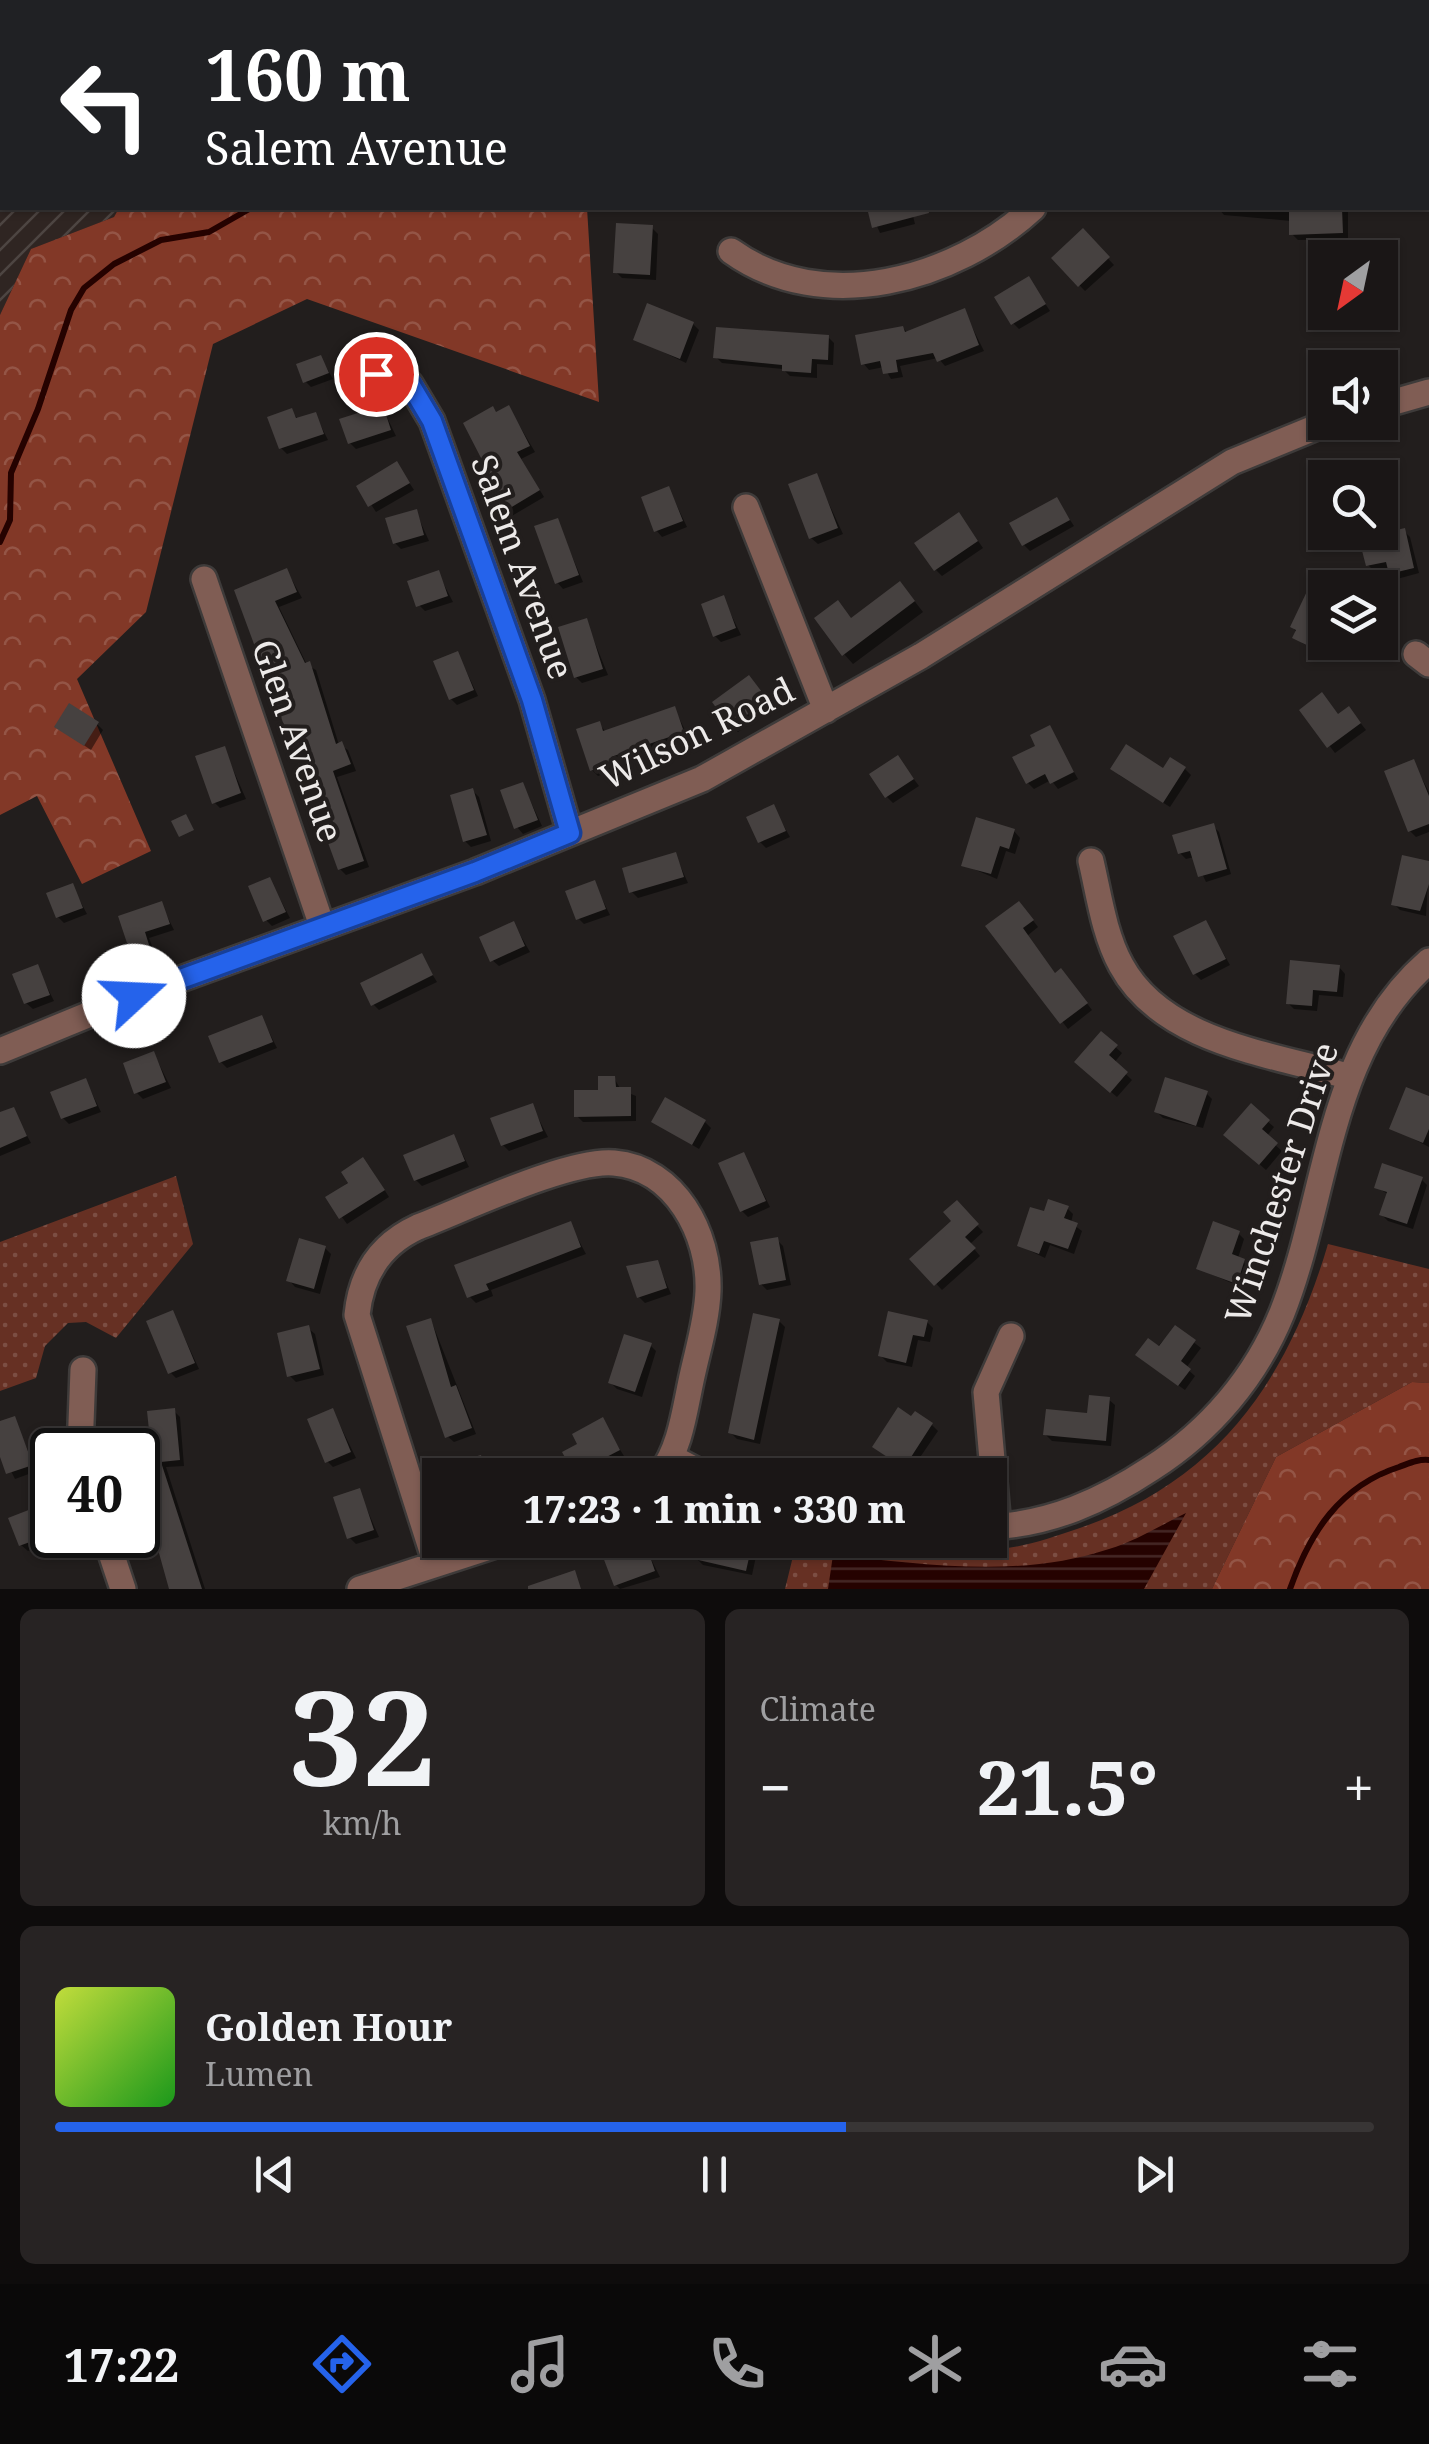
<!DOCTYPE html>
<meta charset="utf-8">
<style>
:root{--surface:#1a1616;--page:#272323;--text:#f1f3f6;--muted:#9f9fa1;--line:#383535;--accent:#2563eb}
body{margin:0;font-family:"Noto Serif",serif;background:var(--page);color:var(--text);height:100vh;display:flex;flex-direction:column;font-size:38px;white-space:nowrap}
*{box-sizing:border-box;margin:0}
p{font-size:32px;color:var(--muted)}
.icon{flex:none;width:55px;height:55px;fill:none;stroke:currentColor;stroke-width:2;stroke-linecap:round;stroke-linejoin:round}
.map{position:relative;height:1589px;overflow:hidden}
.details{display:flex;flex-direction:column;gap:20px;padding:20px;background:#0e0c0c;flex:1}
.details>*{flex:none}
.guide{position:absolute;left:0px;top:0px;width:1430px;height:210px;box-shadow:0 2px 8px #0004,0 0 0 2px var(--line);background:#202124;color:#fff;overflow:hidden}
.needle{width:65px;rotate:213deg}
.controls{position:absolute;left:1308px;top:240px;display:grid;gap:20px}
.controls a{display:grid;place-items:center;width:90px;height:90px;border-radius:0px;background:var(--surface);box-shadow:0 2px 8px #0004,0 0 0 2px var(--line);font-size:50px}
.speed{position:absolute;left:30px;top:1428px;display:flex;gap:20px;font-size:50px;font-weight:700;text-align:center}
.speed>*{display:grid;place-content:center;width:130px;height:130px;border-radius:50%;background:var(--surface);box-shadow:0 2px 8px #0004,0 0 0 2px var(--line);line-height:1}
.speed .limit{border:5px solid #111;border-radius:15px;background:#fff;color:#111}
.pin{position:absolute;display:grid;place-items:center;width:85px;height:85px;color:#fff;margin:-42px;border:5px solid #fff;border-radius:50%;box-shadow:0 2px 10px #0007}
.me{position:absolute;width:110px;margin:-55px;rotate:70deg;stroke-linejoin:round;filter:drop-shadow(0 0 8px #0008)}
.turn{display:flex;align-items:center;gap:35px;height:210px;padding:0 40px;font-size:45px}
.turn .icon{width:130px;height:130px;stroke-width:2.5}
.turn b{display:block;font-size:70px;line-height:85px}
.big{font-size:75px;font-weight:800;line-height:1.1}
.details .widget{flex:1;display:flex;flex-direction:column;justify-content:center;gap:15px;min-width:0;padding:0 35px;border-radius:15px;background:var(--page)}
.details .dial{align-items:center;gap:0}
.dial b{font-size:130px;line-height:1}
.song{display:flex;align-items:center;gap:30px}
.cover{width:120px;height:120px;border-radius:15px;background:linear-gradient(135deg,hsl(70 70% 55%),hsl(120 70% 35%))}
.played{height:10px;border-radius:5px;background:linear-gradient(90deg,var(--accent) 60%,var(--line) 60%)}
.keys{display:flex;justify-content:space-around;direction:ltr}
.heat{display:flex;justify-content:space-between;align-items:center;font-size:55px;direction:ltr}
.details .tiles{flex:1;display:grid;gap:20px;grid-template-columns:1fr 1fr}
.widget:last-child{grid-column:span 2}
.trip{position:absolute;left:422px;top:1458px;width:585px;height:100px;border-radius:0px;background:var(--surface);box-shadow:0 2px 8px #0004,0 0 0 2px var(--line);font-weight:800;line-height:100px;text-align:center}
.menu{display:flex;height:160px;justify-content:space-around;align-items:center;background:#0a0909;color:var(--muted)}
.menu .icon{width:70px;height:70px}
.menu .active{color:var(--accent)}
.menu b{font-size:45px;color:var(--text)}
.map>svg:first-child{display:block}
.industrial{fill:url(#industrial-furrows)}
.grass{fill:url(#grass-dots)}
.forest{fill:url(#forest-crowns)}
.water{fill:url(#water-rules)}
.shadow{fill:#0007}
.lines{fill:none;stroke-linecap:round;stroke-linejoin:round}
.stream{stroke:#250200;stroke-width:6}
.building{fill:#464140}
.minor-casing{stroke:#3e3b3a;stroke-width:30}
.minor{stroke:#805d54;stroke-width:25}
.route-casing{stroke:#184099;stroke-width:25}
.route{stroke:#2563eb;stroke-width:18}
.labels{text-anchor:middle;stroke-width:8;stroke-linejoin:round;paint-order:stroke}
.street-label{font-size:35px;fill:#edeae9;stroke:#221e1d}
</style>
<div class="map">
<svg width="1429" height="1589" viewBox="0 0 1429 1589">
<defs>
<pattern id="industrial-furrows" width="10" height="10" patternUnits="userSpaceOnUse" patternTransform="scale(2.5)"><rect width="10" height="10" fill="#2f2522"/><path d="M-1 1l2-2M0 10L10 0M9 11l2-2" fill="none" stroke="#4d4542"/></pattern>
<pattern id="grass-dots" width="8" height="8" patternUnits="userSpaceOnUse" patternTransform="scale(2.5)"><rect width="8" height="8" fill="#663023"/><path d="M2 2h.1M6 6h.1" fill="none" stroke="#7c4e43" stroke-width="1.8" stroke-linecap="round"/></pattern>
<pattern id="forest-crowns" width="20" height="18" patternUnits="userSpaceOnUse" patternTransform="scale(2.5)"><rect width="20" height="18" fill="#823827"/><path d="M2 6a3 3 0 1 1 6 0M12 15a3 3 0 1 1 6 0" fill="none" stroke="#945546"/></pattern>
<pattern id="water-rules" width="6" height="5" patternUnits="userSpaceOnUse" patternTransform="scale(2.5)"><rect width="6" height="5" fill="#250200"/><path d="M0 2.5h6" fill="none" stroke="#452725"/></pattern>
</defs>
<rect width="100%" height="100%" fill="#221e1d"/>
<path class="industrial" d="M0 0 46 2H2V208H119L114 217 31 249 0 315Z"/>
<path class="grass" d="M176 1176 193 1244 116 1338 86 1322 68 1323 45 1346 36 1378 0 1391V1242Z
M1328 1244 1429 1269V1383L1412 1382 1276 1457 1212 1589H785L797 1540C829 1540 864 1536 896 1540 926 1544 958 1552 988 1550 1018 1549 1048 1539 1077 1529 1217 1482 1287 1382 1328 1244Z"/>
<path class="forest" d="M37 0H857L858 2H46Z
M119 208H587L599 402 307 299 213 344 146 612 77 679 151 851 82 884 37 796 0 815V315L31 249 114 217Z
M1412 1382 1429 1383V1589H1212L1276 1457Z"/>
<path class="water" d="M1186 1513 1144 1589H828L833 1555C926 1564 1018 1579 1109 1549 1136 1541 1161 1525 1186 1513Z"/>
<path class="shadow" d="M1429 11V48L1428 49V12Z
M0 65H2V162L0 161Z
M869 208H911L915 224 880 233Z
M1218 208H1362L1348 211V239L1298 240 1292 234 1291 221 1224 215Z
M652 228 658 234 656 280 622 278 616 272Z
M1083 232 1114 265 1085 291 1054 259Z
M1029 279 1050 311 1019 329 1013 323Z
M964 311 984 351 945 366 938 358 900 366 903 377 891 379 884 367 869 370 863 363 903 328 908 333Z
M693 324 699 330 686 363 636 339Z
M828 337 834 343 833 365 817 364V378L790 376 783 369 722 363 716 357Z
M321 358 333 379 311 387 305 381Z
M382 407 396 436 356 449 350 443Z
M509 408 535 452 521 459 544 497 510 517 504 511 501 490 497 414Z
M291 411 299 420 315 414 328 440 287 454 281 448Z
M397 464 414 490 376 512 359 486Z
M816 476 843 534 818 544 811 538Z
M669 489 687 527 662 537 656 530Z
M1057 500 1074 526 1030 551 1024 545Z
M416 512 429 541 401 549 395 543Z
M557 521 583 582 563 589 557 582Z
M965 522 983 548 942 576 936 570Z
M1404 531 1410 537 1419 573 1397 579 1390 568 1374 571 1368 565Z
M287 571 302 598 279 607 307 665 316 670 339 745 348 750 356 771 337 777 369 867 346 875 340 869 337 827 321 783 313 787 307 780 238 591Z
M438 573 453 602 425 611 419 605Z
M909 594 923 612 853 664 844 654 853 620Z
M1325 596V642H1335L1328 656 1302 643 1293 627Z
M723 598 741 635 721 642 715 636Z
M586 621 608 675 582 683 576 677Z
M458 654 478 696 457 705 451 699Z
M755 684 772 707 738 732 732 726Z
M674 708 689 738 616 763 618 769 598 776 592 770 599 724 606 732Z
M1302 710 1355 716 1366 730 1335 753Z
M97 724 103 730 91 750 64 732Z
M1049 728 1078 779 1058 789 1051 780 1034 789 1028 783Z
M224 749 246 799 220 808 214 802Z
M898 758 919 786 893 803 887 797Z
M1413 762 1429 792V832L1416 837 1410 831Z
M1185 769 1191 775 1170 807 1119 775Z
M523 785 542 826 523 834 517 827Z
M473 791 479 797 491 841 471 847 465 841Z
M773 807 790 837 766 848 760 842Z
M1213 826 1219 832 1231 874 1206 882 1194 857 1186 859 1180 853Z
M1014 831 1020 838 1015 854 1006 851 997 879 964 865Z
M675 854 688 883 638 898 632 892Z
M1429 864 1426 916 1400 910 1394 904Z
M270 880 290 918 272 926 266 920Z
M594 883 610 915 584 924 578 918Z
M72 886 87 914 64 923 58 917Z
M161 904 174 930 149 938 155 954 139 959 121 917Z
M1025 910 1038 927 1027 936 1056 975 1067 977 1092 1010 1068 1029 989 926Z
M1206 923 1230 965 1201 980 1195 974Z
M514 924 530 952 499 966 492 960Z
M421 956 437 982 379 1010 373 1004Z
M37 967 54 1001 33 1009 26 1003Z
M1339 967 1345 974 1343 997 1319 995 1317 1011 1294 1009 1288 1003Z
M262 1018 277 1048 227 1068 221 1062Z
M1101 1034 1122 1053 1114 1063 1132 1080 1117 1097 1083 1068Z
M154 1054 171 1088 143 1099 137 1093Z
M614 1078 621 1090 636 1096V1121L583 1122 577 1116Z
M86 1081 101 1112 69 1124 63 1118Z
M1206 1093 1212 1099 1203 1128 1163 1118 1156 1111Z
M1429 1099V1147L1392 1128Z
M532 1106 548 1137 509 1151 503 1145Z
M1251 1107 1274 1127 1266 1137 1282 1151 1266 1170 1233 1141Z
M13 1110 31 1143 0 1156V1115Z
M654 1122H705L711 1128 699 1149Z
M454 1137 469 1167 422 1186 416 1180Z
M744 1155 770 1207 748 1217 742 1211Z
M369 1166 389 1197 347 1224 328 1198Z
M1421 1179 1427 1185 1413 1229 1388 1221 1382 1215 1389 1195 1377 1187Z
M957 1204 983 1232 970 1244 980 1256 942 1290 913 1259 954 1221Z
M1067 1208 1073 1214 1071 1223 1082 1231 1074 1254 1050 1245 1045 1258 1020 1246 1046 1215Z
M570 1224 586 1254 491 1290 493 1296 476 1303 470 1297 457 1266Z
M1238 1233 1244 1239 1238 1258 1250 1267 1243 1288 1199 1269Z
M777 1240 783 1246 791 1285 767 1290 761 1284Z
M325 1248 331 1254 320 1294 295 1287 289 1280Z
M657 1262 671 1294 645 1303 639 1297Z
M173 1313 199 1369 176 1378 170 1372Z
M431 1320 476 1434 454 1442 447 1436Z
M779 1321 785 1327 760 1444 737 1439 731 1433Z
M927 1322 933 1328 930 1342 918 1340 912 1367 887 1362 881 1356Z
M308 1328 315 1334 324 1375 296 1382 290 1376Z
M1175 1328 1201 1348 1186 1368 1195 1376 1185 1390 1144 1361Z
M650 1345 656 1351 642 1397 617 1389 611 1383Z
M1108 1399 1115 1405 1111 1446 1052 1441 1046 1435 1090 1415Z
M174 1411 180 1417 184 1466 166 1467 205 1589H172L150 1413Z
M333 1411 356 1458 333 1467 327 1461Z
M14 1419 37 1471 15 1479 0 1449V1424Z
M602 1421 624 1456 589 1475H578L580 1445Z
M932 1425 938 1431 910 1472 881 1452Z
M359 1491 379 1537 356 1544 350 1538Z
M43 1507 64 1551 43 1559 35 1548 28 1551 21 1545Z
M701 1540 752 1541 758 1547 752 1575 703 1565 697 1559Z
M644 1545 660 1577 620 1589 616 1585Z"/>
<g class="lines">
<path class="stream" d="M759 0 763 2
M227 2V0
M372 2 375 0
M0 542 10 520 11 473 38 409 71 310 84 288 114 264 161 240 209 232 251 208
M1290 1589C1310 1532 1340 1486 1399 1467 1410 1463 1418 1459 1429 1460"/>
</g>
<path class="building" d="M867 208H928L929 213 872 228Z
M1289 208H1342L1343 233 1289 235Z
M616 223 653 225 650 275 613 273Z
M1083 228 1110 257 1078 287 1051 258Z
M1029 276 1046 304 1011 325 994 297Z
M647 303 694 322 680 359 633 340Z
M965 308 979 345 937 362 933 353 896 360 898 372 883 374 880 361 861 365 855 335 903 326 905 332Z
M716 327 829 335 828 360 812 359 811 373 782 371V365L713 358Z
M321 355 329 373 303 383 296 364Z
M383 405 391 430 348 444 339 419Z
M509 405 530 446 517 452 540 490 502 513 490 493 497 489 463 423 493 406 496 412Z
M292 408 296 418 316 412 324 434 279 449 267 417Z
M397 461 410 483 368 507 356 486Z
M817 473 838 528 809 539 788 484Z
M669 486 683 521 654 532 641 497Z
M1057 497 1070 520 1022 546 1009 523Z
M417 509 424 535 393 544 385 518Z
M959 512 978 541 934 571 914 543Z
M558 518 579 575 555 584 534 526Z
M1405 528 1414 568 1389 574 1386 562 1366 566 1359 539Z
M287 568 297 592 275 601 305 663 310 661 336 744 342 741 351 764 333 771 364 861 338 870 323 829 334 825 317 777 305 782 234 590Z
M439 570 448 596 416 607 407 581Z
M900 581 915 601 842 656 814 618 838 600 851 618Z
M1310 585 1325 593V654L1292 638 1296 630 1290 627Z
M724 595 736 628 713 637 701 604Z
M587 618 603 669 574 678 558 627Z
M458 651 474 690 449 700 433 661Z
M749 675 768 700 730 727 712 702Z
M1322 692 1338 714 1349 706 1361 723 1327 748 1299 710Z
M69 703 99 722 84 746 54 727Z
M675 706 684 732 611 757 613 763 590 771 576 729 600 721 603 731Z
M1050 725 1074 772 1050 784 1045 774 1026 784 1012 757 1035 746 1030 735Z
M1126 744 1163 768 1170 757 1186 767 1163 803 1110 769Z
M225 746 241 793 212 804 195 756Z
M898 755 914 779 885 798 869 774Z
M1414 759 1429 796V824L1408 832 1384 771Z
M523 782 538 820 514 829 500 790Z
M473 788 487 835 463 842 450 795Z
M774 804 786 831 758 843 746 817Z
M186 814 194 830 179 837 171 821Z
M976 817 1015 829 1009 849 1000 846 991 874 961 866Z
M1214 823 1227 869 1198 877 1190 851 1178 854 1172 835Z
M676 852 684 877 629 893 622 868Z
M1402 855 1429 861V884L1420 911 1391 905Z
M270 877 286 912 263 922 248 886Z
M595 880 606 909 576 920 565 891Z
M73 883 83 908 56 918 46 893Z
M162 901 170 924 145 932 150 948 131 955 118 916Z
M1019 901 1034 920 1023 928 1055 973 1061 968 1088 1003 1060 1024 985 926Z
M1206 920 1226 959 1193 975 1173 936Z
M514 921 525 946 490 962 479 937Z
M422 953 433 975 371 1006 360 983Z
M1290 960 1340 965 1337 992 1313 990 1312 1006 1286 1004Z
M38 964 50 995 24 1004 12 974Z
M262 1015 273 1042 219 1063 208 1036Z
M1101 1031 1118 1045 1109 1055 1128 1072 1110 1093 1074 1062Z
M154 1051 166 1082 134 1094 123 1063Z
M598 1076H615L616 1087H631V1116L574 1117V1090H598Z
M1165 1077 1208 1091 1196 1126 1154 1112Z
M86 1078 97 1106 61 1119 50 1092Z
M1406 1087 1429 1096V1129L1423 1143 1389 1129Z
M665 1097 706 1120 692 1145 651 1122Z
M533 1103 543 1131 501 1146 490 1118Z
M1251 1103 1270 1120 1262 1129 1278 1143 1259 1165 1223 1135Z
M14 1107 27 1136 0 1148V1112Z
M454 1134 465 1161 414 1181 403 1155Z
M744 1152 766 1201 740 1212 718 1163Z
M363 1157 385 1190 339 1219 325 1197 348 1183 341 1172Z
M1382 1163 1423 1177 1407 1224 1379 1215 1387 1192 1374 1188Z
M1048 1199 1069 1206 1064 1218 1078 1223 1068 1249 1044 1241 1039 1254 1017 1246 1030 1207 1044 1211Z
M957 1200 979 1224 965 1237 976 1248 934 1286 909 1259 951 1221 943 1212Z
M571 1221 581 1247 486 1284 489 1290 467 1298 454 1265Z
M1213 1221 1240 1231 1232 1254 1245 1259 1237 1284 1196 1269Z
M778 1237 786 1280 759 1285 750 1242Z
M299 1238 326 1246 314 1289 286 1281Z
M658 1260 667 1288 637 1298 626 1266Z
M173 1310 195 1363 168 1374 146 1321Z
M888 1311 928 1320 924 1337 913 1335 906 1363 878 1356Z
M753 1313 780 1319 754 1440 728 1433Z
M431 1318 451 1387 456 1385 472 1428 445 1438 406 1326Z
M309 1325 320 1369 287 1377 277 1333Z
M1175 1325 1196 1340 1181 1361 1191 1369 1178 1386 1135 1355 1148 1338 1159 1346Z
M624 1334 652 1343 635 1392 608 1383Z
M1089 1395 1110 1397 1106 1441 1043 1435 1046 1409 1087 1413Z
M898 1407 911 1416 915 1411 933 1423 904 1468 872 1447Z
M175 1408 180 1460 161 1462 202 1589H169L142 1492 155 1488 147 1411Z
M333 1408 351 1452 325 1463 307 1419Z
M15 1416 33 1465 6 1474 0 1457V1421Z
M603 1417 620 1450 574 1474 562 1452 577 1444 572 1434Z
M481 1455 486 1475H428L427 1470Z
M360 1488 374 1530 347 1539 333 1497Z
M44 1504 60 1545 35 1554 30 1542 19 1546 8 1518Z
M699 1540H753L746 1571 694 1559Z
M645 1542 655 1571 614 1586 603 1557Z
M575 1570 581 1589H528V1586Z"/>
<g class="lines">
<g class="minor-casing">
<path id="minor" d="M1018 0 1019 2
M0 34H2
M1428 97H1429
M731 251C823 317 955 280 1033 208
M356 377 376 374 410 384 432 421 532 700 570 833
M1380 406 1429 392
M746 507 826 710
M204 579 322 926
M1416 654 1429 664
M1091 861C1099 895 1104 934 1121 965 1163 1043 1273 1054 1350 1077
M0 1051 134 996 475 872 702 779 921 656 1232 462 1329 422
M80 1450 83 1370
M671 1457 705 1475
M990 1527C1051 1524 1102 1501 1152 1468 1210 1431 1256 1377 1282 1313 1329 1194 1326 1050 1429 961
M998 1527 986 1392 1011 1336
M105 1535 123 1589
M436 1564 357 1315C361 1274 381 1244 418 1227 465 1209 569 1159 614 1163 675 1168 710 1234 708 1291 707 1321 697 1352 691 1381 684 1414 680 1448 660 1475
M360 1589 511 1540"/>
</g>
<use href="#minor" class="minor"/>
</g>
<g class="lines">
<g class="route-casing">
<path id="route" d="M134 996 475 872 570 833 532 700 432 421 410 384 376 374"/>
</g>
<use href="#route" class="route"/>
</g>
<g class="labels">
<g class="street-label">
<text transform="translate(522 567) rotate(70)" y="12">Salem Avenue</text>
<text transform="translate(697 734) rotate(-26)" y="12">Wilson Road</text>
<text transform="translate(297 741) rotate(71)" y="12">Glen Avenue</text>
<text transform="translate(1282 1183) rotate(-72)" y="12">Winchester Drive</text>
</g>
</g>
</svg>
<div class="controls">
<a><svg class="needle" viewBox="-14 -14 28 28"><path d="M0-13l5 13h-10z" fill="#e53935"/><path d="M0 13l5-13h-10z" fill="#9f9fa1"/></svg></a>
<a><svg class="icon" aria-label="sound" viewBox="0 0 24 24"><path d="M4 9h4l5-4v14l-5-4H4zM17 9q2 3 0 6"/></svg></a>
<a><svg class="icon" aria-label="search" viewBox="0 0 24 24"><circle cx="10" cy="10" r="6"/><path d="M15 15l6 6"/></svg></a>
<a><svg class="icon" aria-label="layers" viewBox="0 0 24 24"><path d="M12 4l9 5-9 5-9-5zM3 14l9 5 9-5"/></svg></a>
</div>
<div class="speed"><div class="limit">40</div></div>
<div class="pin" style="left:376px;top:374px;background:#d93025"><svg class="icon" aria-label="arrive" viewBox="0 0 24 24"><path d="M6 21V4h12l-3 4 3 4H6"/></svg></div>
<svg class="me" style="left:134px;top:996px" viewBox="-20 -20 40 40"><circle r="19" fill="#fff"/><path d="M0-13L10 11 0 6-10 11z" fill="#2563eb"/></svg>
<div class="trip">17:23 · 1 min · 330 m</div>
<div class="guide">
<div class="turn"><svg class="icon" aria-label="left" viewBox="0 0 24 24"><path d="M17 20v-9H6M10 6l-5 5 5 5"/></svg><div><b>160 m</b>Salem Avenue</div></div>
</div>
</div>
<section class="details">
<div class="tiles">
<div class="widget dial"><b>32</b><p>km/h</p></div>
<div class="widget"><p>Climate</p>
<div class="heat"><a>−</a><b class="big">21.5°</b><a>+</a></div>
</div>
<div class="widget">
<div class="song"><i class="cover"></i><div><b>Golden Hour</b><p>Lumen</p></div></div>
<div class="played"></div>
<div class="keys"><svg class="icon" aria-label="previous" viewBox="0 0 24 24"><path d="M18 5L8 12l10 7zM5 5v14"/></svg><svg class="icon" aria-label="pause" viewBox="0 0 24 24"><path d="M8 5v14M16 5v14"/></svg><svg class="icon" aria-label="next" viewBox="0 0 24 24"><path d="M6 5l10 7-10 7zM19 5v14"/></svg></div>
</div>
</div>
</section>
<nav class="menu">
<b>17:22</b>
<svg class="icon active" aria-label="directions" viewBox="0 0 24 24"><path d="M12 3l9 9-9 9-9-9zM9 14v-3h6M13 9l2 2-2 2"/></svg>
<svg class="icon" aria-label="music" viewBox="0 0 24 24"><path d="M9 18V5l10-2v13"/><circle cx="6" cy="18" r="3"/><circle cx="16" cy="16" r="3"/></svg>
<svg class="icon" aria-label="phone" viewBox="0 0 24 24"><path d="M5 4h4l2 5-3 2q2 4 5 5l2-3 5 2v4C11 20 4 13 5 4z"/></svg>
<svg class="icon" aria-label="climate" viewBox="0 0 24 24"><path d="M12 3v18M4 7l16 10M4 17L20 7"/></svg>
<svg class="icon" aria-label="car" viewBox="0 0 24 24"><path d="M5 17H2v-5l4-1 3-4h7l3 4 3 1v5h-3M9 17h6M6 11h13"/><circle cx="7" cy="17" r="2"/><circle cx="17" cy="17" r="2"/></svg>
<svg class="icon" aria-label="filters" viewBox="0 0 24 24"><path d="M4 7h16M4 17h16"/><circle cx="9" cy="7" r="2"/><circle cx="15" cy="17" r="2"/></svg>
</nav>
